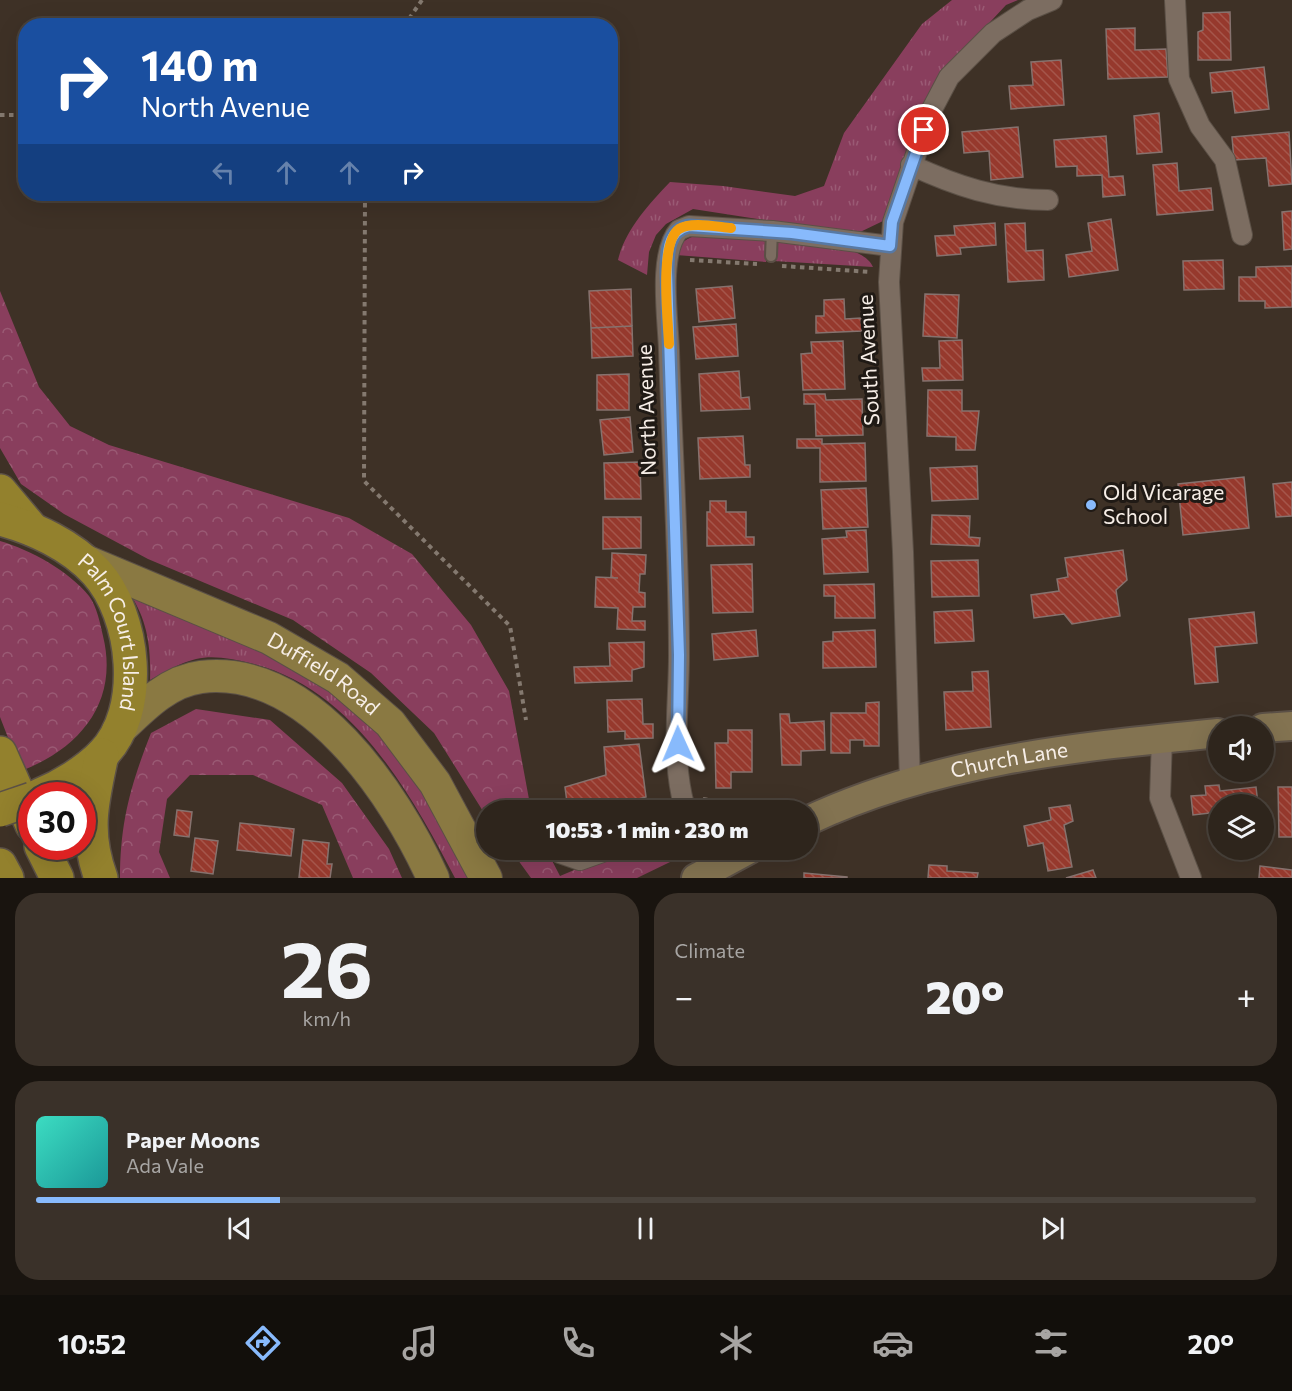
<!DOCTYPE html>
<meta charset="utf-8">
<style>
:root{--surface:#2e251c;--page:#3a3129;--text:#f1f3f6;--muted:#a7a5a3;--line:#49423b;--accent:#88bafc}
body{margin:0;font-family:Commissioner,sans-serif;background:var(--page);color:var(--text);height:100vh;display:flex;flex-direction:column;font-size:22px;white-space:nowrap}
*{box-sizing:border-box;margin:0}
p{font-size:20px;color:var(--muted)}
.icon{flex:none;width:33px;height:33px;fill:none;stroke:currentColor;stroke-width:2;stroke-linecap:round;stroke-linejoin:round}
.map{position:relative;height:878px;overflow:hidden}
.drawer{display:flex;flex-direction:column;gap:15px;padding:15px;background:#19140f;flex:1}
.drawer>*{flex:none}
.top-card{position:absolute;left:18px;top:18px;width:600px;height:183px;border-radius:24px;box-shadow:0 6px 24px #0002,0 0 0 2px var(--line);background:#1a4fa0;color:#fff;overflow:hidden}
.tools{position:absolute;left:1208px;top:716px;display:grid;gap:12px}
.tools a{display:grid;place-items:center;width:66px;height:66px;border-radius:50%;background:var(--surface);box-shadow:0 6px 24px #0002,0 0 0 2px var(--line);font-size:30px}
.speed{position:absolute;left:18px;top:782px;display:flex;gap:12px;font-size:30px;font-weight:700;text-align:center}
.speed>*{display:grid;place-content:center;width:78px;height:78px;border-radius:50%;background:var(--surface);box-shadow:0 6px 24px #0002,0 0 0 2px var(--line);line-height:1}
.speed .limit{border:9px solid #d22;background:#fff;color:#111}
.pin{position:absolute;display:grid;place-items:center;width:51px;height:51px;color:#fff;margin:-26px;border:3px solid #fff;border-radius:50%;box-shadow:0 2px 6px #0007}
.me{position:absolute;width:66px;margin:-33px;rotate:359deg;stroke-linejoin:round;filter:drop-shadow(0 0 4px #0008)}
.turn{display:flex;align-items:center;gap:21px;height:126px;padding:0 24px;font-size:27px}
.turn .icon{width:78px;height:78px;stroke-width:2.5}
.turn b{display:block;font-size:42px;line-height:51px}
.lanes{display:flex;align-items:center;height:57px;padding:0 24px;background:#0003;justify-content:center;gap:30px;direction:ltr}
.lanes .off{opacity:.35}
.big{font-size:45px;font-weight:800;line-height:1.1}
.drawer .widget{flex:1;display:flex;flex-direction:column;justify-content:center;gap:9px;min-width:0;padding:0 21px;border-radius:24px;background:var(--page)}
.drawer .dial{align-items:center;gap:0}
.dial b{font-size:78px;line-height:1}
.song{display:flex;align-items:center;gap:18px}
.cover{width:72px;height:72px;border-radius:9px;background:linear-gradient(135deg,hsl(170 70% 55%),hsl(180 70% 35%))}
.played{height:6px;border-radius:3px;background:linear-gradient(90deg,var(--accent) 20%,var(--line) 20%)}
.keys{display:flex;justify-content:space-around;direction:ltr}
.heat{display:flex;justify-content:space-between;align-items:center;font-size:33px;direction:ltr}
.drawer .tiles{flex:1;display:grid;gap:15px;grid-template-columns:1fr 1fr}
.widget:last-child{grid-column:span 2}
.trip{position:absolute;left:476px;top:800px;width:342px;height:60px;border-radius:30px;background:var(--surface);box-shadow:0 6px 24px #0002,0 0 0 2px var(--line);font-weight:800;line-height:60px;text-align:center}
.dock{display:flex;height:96px;justify-content:space-around;align-items:center;background:#120f0b;color:var(--muted)}
.dock .icon{width:42px;height:42px}
.dock .selected{color:var(--accent)}
.dock b{font-size:27px;color:var(--text)}
.map>svg:first-child{display:block}
.grass{fill:url(#grass-tufts)}
.forest{fill:url(#forest-crowns)}
.building{fill:url(#building-back-hatch);stroke:#86726e;stroke-width:1.5}
.lines{fill:none;stroke-linecap:round;stroke-linejoin:round}
.lane-casing{stroke:#5b5046;stroke-width:14}
.street-casing{stroke:#5b5046;stroke-width:22}
.secondary-casing{stroke:#5b5046;stroke-width:32}
.primary-casing{stroke:#5b5046;stroke-width:34}
.highway-casing{stroke:#5b5046;stroke-width:36}
.path{stroke:#84796f;stroke-width:4;stroke-dasharray:4.5 4.5;stroke-linecap:butt}
.lane{stroke:#7c6d61;stroke-width:10}
.street{stroke:#7c6d61;stroke-width:20}
.secondary{stroke:#837351;stroke-width:28}
.primary{stroke:#8a7942;stroke-width:32}
.highway{stroke:#93812d;stroke-width:33}
.highway-bridge-casing{stroke:#5b5046;stroke-width:36;stroke-linecap:butt}
.highway-bridge{stroke:#93812d;stroke-width:33}
.route-casing{stroke:#5879a4;stroke-width:15}
.route{stroke:#88bafc;stroke-width:10}
.slow{stroke:#f59e0b;stroke-width:10}
.poi-dot{fill:#88bafc;stroke:#201a15;stroke-width:2}
.labels{text-anchor:middle;stroke-width:6;stroke-linejoin:round;paint-order:stroke}
.street-label{font-size:21px;fill:#f7eee7;stroke:#201a15}
.poi-label{font-size:21px;fill:#f7eee7;stroke:#201a15;text-anchor:start}
</style>
<div class="map">
<svg width="1292" height="878" viewBox="0 0 1292 878">
<defs>
<pattern id="grass-tufts" width="24" height="20" patternUnits="userSpaceOnUse" patternTransform="scale(1.5)"><rect width="24" height="20" fill="#893e5d"/><path d="M3 7l-1-3M5 7V3M7 7l1-3M15 17l-1-3M17 17v-4M19 17l1-3" fill="none" stroke="#9a5a74"/></pattern>
<pattern id="forest-crowns" width="20" height="18" patternUnits="userSpaceOnUse" patternTransform="scale(1.5)"><rect width="20" height="18" fill="#893e5d"/><path d="M2 6a3 3 0 1 1 6 0M12 15a3 3 0 1 1 6 0" fill="none" stroke="#9a5a74"/></pattern>
<pattern id="building-back-hatch" width="6" height="6" patternUnits="userSpaceOnUse" patternTransform="scale(1.5)"><rect width="6" height="6" fill="#96392d"/><path d="M-1 5l2 2M0 0l6 6M5-1l2 2" fill="none" stroke="#a5564b"/></pattern>
</defs>
<rect width="100%" height="100%" fill="#3e3126"/>
<path class="grass" d="M952 0H1018L1006 5 949 66 883 221 856 234 693 209 666 224 656 235 649 252 647 275 618 260C625 230 649 204 670 182L723 186 795 196 824 186 844 133 922 24Z
M699 235 769 239 766 262 676 255C680 242 686 238 699 235Z
M775 240C800 243 862 242 873 267L774 261Z
M130 594 269 649 355 707 420 779 474 878H455C410 792 352 687 250 663 232 659 214 655 196 659 180 663 164 672 150 680 151 649 148 621 130 594Z"/>
<path class="forest" d="M0 291 39 387 70 426 109 445 349 518 412 554 471 625 509 691 531 810H486V816L434 733 371 673 293 620 148 559 64 514 21 484 0 448Z
M0 541C31 550 69 571 89 596 97 607 100 623 103 636 119 701 81 748 21 771L0 717Z
M196 709 270 720 342 783 389 849 402 878H353L322 805 253 775H190L167 799 159 852 170 878H120C120 822 131 784 151 733Z
M510 849H546L560 876 624 849H697L637 878H531Z"/>
<path class="building" d="M1230 12 1231 60H1198V32L1203 30V13Z
M1135 28V50L1166 49 1168 77 1108 79 1106 29Z
M1061 60 1064 105 1011 109 1009 86 1033 85 1031 62Z
M1264 67 1269 109 1235 113 1232 91 1212 93 1210 73Z
M1159 113 1162 152 1137 154 1134 116Z
M1018 127 1023 177 991 180 989 151 964 153 962 132Z
M1289 132 1292 184 1269 186 1266 158 1234 160 1232 137Z
M1106 136 1109 177 1123 176 1125 195 1103 197 1102 175 1077 176V166L1056 167 1054 140Z
M1177 163 1179 191 1211 188 1213 210 1157 215 1153 165Z
M1292 211V249L1284 250 1282 212Z
M1111 219 1118 270 1069 277 1066 255 1092 251 1088 223Z
M995 223 996 245 960 248 961 254 937 256 935 236 955 235 954 226Z
M1025 223 1026 251 1043 250 1044 280 1008 282 1005 224Z
M1223 260 1224 289 1184 290 1183 261Z
M1292 266V307L1265 308V301H1239V277H1256V267Z
M732 286 735 318 699 322 696 289Z
M631 289 632 326 591 328 589 291Z
M925 294 959 295 957 338 923 336Z
M844 299 845 319 861 318 862 331 816 333V316H824V300Z
M736 324 738 356 696 359 693 327Z
M632 326 633 356 592 358 591 328Z
M962 340 963 380 923 381 922 368H940L939 341Z
M843 341 845 389 803 390 801 354 812 353 811 342Z
M739 371 741 398 749 397 750 409 701 411 699 374Z
M629 374V410H597V375Z
M928 390H962V411H979L975 450H956V437L927 436Z
M804 394H825L826 400 862 399 863 435 816 436 815 404H804Z
M630 417 633 452 604 455 600 420Z
M743 436 745 465H750V477L700 479 698 438Z
M797 439H822V444L865 443 866 481 820 482V448H797Z
M640 462 641 499H605L604 463Z
M977 466 978 499 932 501 930 468Z
M1244 477 1249 528 1183 535 1178 484Z
M1292 482V516L1276 517 1273 484Z
M866 488 868 527 823 529 821 490Z
M710 501H726V512H746V537H754V545L707 546V512H710Z
M932 515 970 516 969 537 980 538 979 546 931 544Z
M603 517H641V548L603 549Z
M866 530 868 572 824 574 822 539 847 537 846 531Z
M1123 550 1127 580 1116 590 1120 616 1072 624 1064 614 1034 618 1031 595 1059 591 1057 579 1068 577 1065 558Z
M612 553 646 555 645 574H640L639 592 645 593V607H633L632 621H645V630L617 629 618 608 595 607 596 577 618 578H611Z
M978 560 979 596 932 597 931 561Z
M752 564 753 612 713 613 711 565Z
M874 584 875 618H835V596H824V585Z
M972 610 974 641 935 643 934 612Z
M1254 612 1257 643 1215 647 1218 682 1195 684 1189 619Z
M756 630 758 656 714 660 712 634Z
M875 630 876 667 823 668V642L833 641V632Z
M644 642V667L632 670V681L575 683 574 667 610 666 609 643Z
M988 671 991 727 946 730 944 692 973 691 972 672Z
M642 699 643 724H653V738L625 739V731L608 732 607 700Z
M879 702V746H864V740H850V753H831V713H866V703Z
M780 714H789L790 723 824 721 825 750 801 751V765H782Z
M728 730H752V772H731V788H716L715 743H728Z
M639 744 646 797 595 810H568L565 787 606 775 604 747Z
M1219 785 1220 791 1256 787 1258 804H1218V812L1193 815 1191 796 1206 795 1205 786Z
M1278 787H1292V837H1279Z
M1070 805 1073 821 1064 825 1072 867 1048 871 1043 843 1028 846 1024 826 1051 820 1049 808Z
M177 810 192 812 189 837 174 835Z
M240 823 294 829 291 856 237 850Z
M195 838 218 841 213 874 191 871Z
M303 840 329 843 327 864H332L330 878H299Z
M929 865 947 866V871L978 873 977 878H928Z
M1260 866 1292 870V878H1259Z
M1093 870 1096 878H1066Z
M804 873 847 877V878H804Z"/>
<g class="lines">
<g class="lane-casing">
<path id="lane" d="M771 256 772 231"/>
</g>
<g class="street-casing">
<path id="street" d="M1175 0 1179 79 1200 126 1225 160 1242 235
M911 165C956 186 998 200 1048 200
M1162 738 1160 798 1191 878
M910 782 903 552 889 282 893 222 930 113 949 77 993 33 1028 10 1052 0
M684 805C671 757 679 704 679 655 679 553 672 451 669 350 668 318 658 254 679 230L689 226 772 231 890 246
M560 853 580 860 611 849"/>
</g>
<g class="secondary-casing">
<g id="secondary">
<path d="M1263 728 1292 726"/>
<path id="s1" d="M807 821C936 760 1078 747 1218 733"/>
<path d="M696 878 750 849"/>
</g>
</g>
<g class="primary-casing">
<g id="primary">
<path id="s2" d="M83 560 269 638 338 678 390 723 435 783 486 878"/>
<path d="M118 731C141 709 167 681 201 677 309 664 395 794 433 878"/>
</g>
</g>
<g class="highway-casing">
<g id="highway">
<path d="M0 491 32 529"/>
<path id="s3" d="M0 519C34 528 71 545 96 572 135 615 146 711 102 755 86 771 62 786 40 795"/>
<path d="M0 753 32 825"/>
<path d="M41 846 57 878"/>
<path d="M0 865 7 878"/>
<path d="M101 878C84 832 92 801 102 755"/>
</g>
</g>
<path class="path" d="M404 26 422 0
M0 115H26
M365 194 364 481 510 626 526 720
M690 260 757 264
M782 266 871 272
M703 799 737 804 745 810"/>
<use href="#lane" class="lane"/>
<use href="#street" class="street"/>
<use href="#secondary" class="secondary"/>
<use href="#primary" class="primary"/>
<use href="#highway" class="highway"/>
<g class="highway-bridge-casing">
<path id="highway-bridge" d="M0 810 32 799"/>
</g>
<use href="#highway-bridge" class="highway-bridge"/>
</g>
<g class="lines">
<g class="route-casing">
<path id="route" d="M678 744 679 655 667 272C667 254 667 230 689 226L792 233 890 246 892 222 924 130"/>
</g>
<use href="#route" class="route"/>
<path class="slow" d="M669 344C668 320 659 243 679 229 691 221 718 227 731 228"/>
</g>
<circle class="poi-dot" cx="1091" cy="505" r="6"/>
<g class="labels">
<g class="street-label">
<text transform="translate(869 360) rotate(-93)" y="7">South Avenue</text>
<text transform="translate(647 410) rotate(-92)" y="7">North Avenue</text>
<text dy="7" stroke="none"><textPath href="#s3" startOffset="174">Palm Court Island</textPath></text>
<text dy="7" stroke="none"><textPath href="#s2" startOffset="267">Duffield Road</textPath></text>
<text dy="7" stroke="none"><textPath href="#s1" startOffset="212">Church Lane</textPath></text>
</g>
<g class="poi-label">
<text x="1103" y="500">Old Vicarage<tspan x="1103" dy="24">School</tspan></text>
</g>
</g>
</svg>
<div class="tools">
<a><svg class="icon" aria-label="sound" viewBox="0 0 24 24"><path d="M4 9h4l5-4v14l-5-4H4zM17 9q2 3 0 6"/></svg></a>
<a><svg class="icon" aria-label="layers" viewBox="0 0 24 24"><path d="M12 4l9 5-9 5-9-5zM3 14l9 5 9-5"/></svg></a>
</div>
<div class="speed"><div class="limit">30</div></div>
<div class="pin" style="left:924px;top:130px;background:#d93025"><svg class="icon" aria-label="arrive" viewBox="0 0 24 24"><path d="M6 21V4h12l-3 4 3 4H6"/></svg></div>
<svg class="me" style="left:678px;top:744px" viewBox="-20 -20 40 40"><path d="M0-17L14 15 0 8-14 15z" fill="#88bafc" stroke="#fff" stroke-width="4"/></svg>
<div class="trip">10:53 · 1 min · 230 m</div>
<div class="top-card">
<div class="turn"><svg class="icon" aria-label="right" viewBox="0 0 24 24"><path d="M7 20v-9h11M14 6l5 5-5 5"/></svg><div><b>140 m</b>North Avenue</div></div>
<div class="lanes"><svg class="icon off" aria-label="left" viewBox="0 0 24 24"><path d="M17 20v-9H6M10 6l-5 5 5 5"/></svg><svg class="icon off" aria-label="ahead" viewBox="0 0 24 24"><path d="M12 20V5M6 11l6-6 6 6"/></svg><svg class="icon off" aria-label="ahead" viewBox="0 0 24 24"><path d="M12 20V5M6 11l6-6 6 6"/></svg><svg class="icon" aria-label="right" viewBox="0 0 24 24"><path d="M7 20v-9h11M14 6l5 5-5 5"/></svg></div>
</div>
</div>
<section class="drawer">
<div class="tiles">
<div class="widget dial"><b>26</b><p>km/h</p></div>
<div class="widget"><p>Climate</p>
<div class="heat"><a>−</a><b class="big">20°</b><a>+</a></div>
</div>
<div class="widget">
<div class="song"><i class="cover"></i><div><b>Paper Moons</b><p>Ada Vale</p></div></div>
<div class="played"></div>
<div class="keys"><svg class="icon" aria-label="previous" viewBox="0 0 24 24"><path d="M18 5L8 12l10 7zM5 5v14"/></svg><svg class="icon" aria-label="pause" viewBox="0 0 24 24"><path d="M8 5v14M16 5v14"/></svg><svg class="icon" aria-label="next" viewBox="0 0 24 24"><path d="M6 5l10 7-10 7zM19 5v14"/></svg></div>
</div>
</div>
</section>
<nav class="dock">
<b>10:52</b>
<svg class="icon selected" aria-label="directions" viewBox="0 0 24 24"><path d="M12 3l9 9-9 9-9-9zM9 14v-3h6M13 9l2 2-2 2"/></svg>
<svg class="icon" aria-label="music" viewBox="0 0 24 24"><path d="M9 18V5l10-2v13"/><circle cx="6" cy="18" r="3"/><circle cx="16" cy="16" r="3"/></svg>
<svg class="icon" aria-label="phone" viewBox="0 0 24 24"><path d="M5 4h4l2 5-3 2q2 4 5 5l2-3 5 2v4C11 20 4 13 5 4z"/></svg>
<svg class="icon" aria-label="climate" viewBox="0 0 24 24"><path d="M12 3v18M4 7l16 10M4 17L20 7"/></svg>
<svg class="icon" aria-label="car" viewBox="0 0 24 24"><path d="M5 17H2v-5l4-1 3-4h7l3 4 3 1v5h-3M9 17h6M6 11h13"/><circle cx="7" cy="17" r="2"/><circle cx="17" cy="17" r="2"/></svg>
<svg class="icon" aria-label="filters" viewBox="0 0 24 24"><path d="M4 7h16M4 17h16"/><circle cx="9" cy="7" r="2"/><circle cx="15" cy="17" r="2"/></svg>
<b>20°</b>
</nav>
